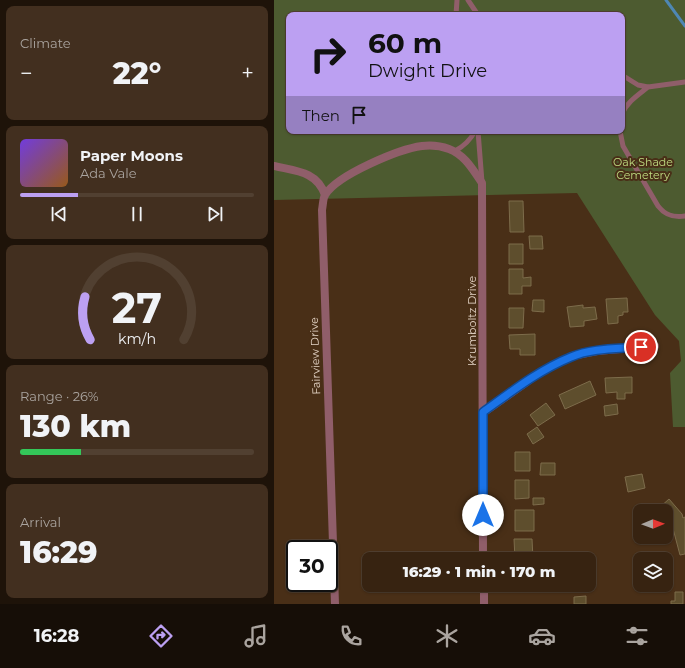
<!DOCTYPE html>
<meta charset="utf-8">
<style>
:root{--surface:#372311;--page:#422f1f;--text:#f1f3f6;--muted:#aaa49f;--line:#514031;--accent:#bca0f2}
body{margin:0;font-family:Montserrat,sans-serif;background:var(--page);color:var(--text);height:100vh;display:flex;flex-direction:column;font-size:15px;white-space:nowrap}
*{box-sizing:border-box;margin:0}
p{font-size:13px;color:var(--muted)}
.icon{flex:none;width:22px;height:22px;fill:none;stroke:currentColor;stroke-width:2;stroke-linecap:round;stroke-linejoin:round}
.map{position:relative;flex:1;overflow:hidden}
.drawer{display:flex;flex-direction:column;gap:6px;padding:6px;background:#1e1309;width:274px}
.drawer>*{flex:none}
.top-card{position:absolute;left:12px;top:12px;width:339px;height:122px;border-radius:8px;box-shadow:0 1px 3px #0004,0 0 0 1px var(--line);background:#bca0f2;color:#111;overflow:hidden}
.needle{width:26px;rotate:89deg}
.tools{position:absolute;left:359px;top:504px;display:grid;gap:8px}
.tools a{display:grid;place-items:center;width:40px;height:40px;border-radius:8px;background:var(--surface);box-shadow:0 1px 3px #0004,0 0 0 1px var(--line);font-size:20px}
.speed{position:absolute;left:12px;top:540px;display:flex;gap:8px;font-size:20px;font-weight:700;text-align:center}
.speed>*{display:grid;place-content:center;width:52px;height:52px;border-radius:50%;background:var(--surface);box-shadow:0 1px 3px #0004,0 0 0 1px var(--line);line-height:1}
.speed .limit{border:2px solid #111;border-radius:6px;background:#fff;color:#111}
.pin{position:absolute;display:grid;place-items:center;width:34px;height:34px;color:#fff;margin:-17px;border:2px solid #fff;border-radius:50%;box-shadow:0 1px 4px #0007}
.me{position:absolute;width:44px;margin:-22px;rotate:0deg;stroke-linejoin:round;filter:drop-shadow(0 0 3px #0008)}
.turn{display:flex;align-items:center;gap:14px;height:84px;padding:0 16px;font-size:18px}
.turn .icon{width:52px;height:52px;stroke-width:2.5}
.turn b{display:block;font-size:28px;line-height:34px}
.then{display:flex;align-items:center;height:38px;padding:0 16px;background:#0003;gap:8px;font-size:15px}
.big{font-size:30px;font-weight:800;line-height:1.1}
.drawer .tile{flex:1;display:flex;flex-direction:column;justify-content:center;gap:6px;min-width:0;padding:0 14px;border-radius:8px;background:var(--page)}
.drawer .dial{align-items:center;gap:0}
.dial svg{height:104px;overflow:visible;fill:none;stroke:var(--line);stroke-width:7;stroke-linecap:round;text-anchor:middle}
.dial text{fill:var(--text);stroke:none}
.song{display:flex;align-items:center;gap:12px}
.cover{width:48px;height:48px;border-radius:6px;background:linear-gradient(135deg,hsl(260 70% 55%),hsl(30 70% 35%))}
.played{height:4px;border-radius:2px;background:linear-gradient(90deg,var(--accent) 25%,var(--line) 25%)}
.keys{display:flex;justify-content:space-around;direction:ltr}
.heat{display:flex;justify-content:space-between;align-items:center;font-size:22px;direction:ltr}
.charge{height:6px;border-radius:3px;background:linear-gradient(90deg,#34c759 26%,var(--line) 0)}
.trip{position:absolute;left:88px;top:552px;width:234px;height:40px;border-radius:8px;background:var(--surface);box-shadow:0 1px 3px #0004,0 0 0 1px var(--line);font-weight:800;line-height:40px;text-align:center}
.tabs{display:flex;height:64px;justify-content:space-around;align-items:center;background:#160e07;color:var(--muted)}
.tabs .icon{width:28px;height:28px}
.tabs .active{color:var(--accent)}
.tabs b{font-size:18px;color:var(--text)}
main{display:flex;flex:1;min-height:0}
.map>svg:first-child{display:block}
.green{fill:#4d5b30;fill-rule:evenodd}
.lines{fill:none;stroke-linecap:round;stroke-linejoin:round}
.stream{stroke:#4e87b4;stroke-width:3}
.building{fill:#5e4e2d;stroke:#7d6c4b}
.lane{stroke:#905e6a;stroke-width:5}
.street{stroke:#905e6a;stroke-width:8}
.route-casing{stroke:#114b97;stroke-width:10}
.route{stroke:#1a73e8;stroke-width:7}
.labels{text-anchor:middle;stroke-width:4;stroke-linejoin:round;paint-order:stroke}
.park-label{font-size:11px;fill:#bedb81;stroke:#492f17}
.street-label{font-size:11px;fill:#e4d4c6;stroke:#492f17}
</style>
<main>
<section class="drawer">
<div class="tile"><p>Climate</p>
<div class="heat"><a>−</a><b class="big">22°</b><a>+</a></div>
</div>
<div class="tile">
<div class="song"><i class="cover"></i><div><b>Paper Moons</b><p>Ada Vale</p></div></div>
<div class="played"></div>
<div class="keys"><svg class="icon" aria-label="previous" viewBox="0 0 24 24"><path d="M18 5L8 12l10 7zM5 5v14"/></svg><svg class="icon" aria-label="pause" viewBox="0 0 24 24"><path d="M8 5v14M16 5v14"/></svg><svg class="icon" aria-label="next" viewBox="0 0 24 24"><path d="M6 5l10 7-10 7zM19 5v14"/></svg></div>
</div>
<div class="tile dial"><svg viewBox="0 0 100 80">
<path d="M14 69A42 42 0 1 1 86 69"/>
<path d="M14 69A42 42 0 0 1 10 36" stroke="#bca0f2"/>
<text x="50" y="56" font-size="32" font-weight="700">27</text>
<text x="50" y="72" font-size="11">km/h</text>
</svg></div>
<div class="tile"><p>Range · 26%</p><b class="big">130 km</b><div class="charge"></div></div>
<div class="tile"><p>Arrival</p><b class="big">16:29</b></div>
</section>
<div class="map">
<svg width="411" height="604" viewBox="0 0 411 604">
<rect width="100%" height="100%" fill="#492f17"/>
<path class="green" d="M0 0H411V427H399L396 373 407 361 405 341 381 315 303 193 0 200ZM15 15H348V131H15Z"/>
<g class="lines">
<path class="stream" d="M392 0 411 26"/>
</g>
<path class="building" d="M235 201H249L250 232H236Z
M255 236H268L269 249H256Z
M235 244H249V264H235Z
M235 269H249V278L257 277V286H248V294H235Z
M353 298 354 312H349V315L344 316V323L334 324 332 299Z
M259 300H270V312L258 311Z
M309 305V308L321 307 323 319 310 321V326L296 327 293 307Z
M235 308H250L249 328H235Z
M261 334V355H246V349H236L235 335Z
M358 377V393H351V399H343V392L332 393 331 378Z
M316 381 322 395 291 409 285 395Z
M272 403 281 415 264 426 256 415Z
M343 404 344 414 331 416 330 406Z
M263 427 270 437 259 444 253 434Z
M241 452H256V471H241Z
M267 463H281V475H266Z
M368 474 371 488 354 492 351 477Z
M241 480H255V498L241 499Z
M259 498H270V504L259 505Z
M395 499 408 514 409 518 411 517V554L406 555 397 521 392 515V511H388L385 508Z
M241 510H260V531H241Z
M240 539H258L259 559H241Z
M267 552H280V559H267Z
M242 585H260V587H257V592H242Z
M401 592H409V604H397V601H401Z
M312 596V604H300V597Z"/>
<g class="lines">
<path class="lane" d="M194 0 204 15
M182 15 183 0
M348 75 364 85 374 87 411 82
M348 114C353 102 364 95 374 87
M204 131 208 182
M346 131 349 146 384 206C391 215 399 218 411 216
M181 151C190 146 196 141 201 131"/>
<path class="street" d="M0 166C21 171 43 171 51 195
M209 413 264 374 298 356 323 351 381 346
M210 585V604
M61 604 48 210C49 205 49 198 51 195 63 175 125 149 148 146 156 145 167 146 175 149 191 155 199 170 208 183L209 559"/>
</g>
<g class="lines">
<g class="route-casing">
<path id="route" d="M209 515V412C237 392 265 370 297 357 318 348 344 349 367 347"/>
</g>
<use href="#route" class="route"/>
</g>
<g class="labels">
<g class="park-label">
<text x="369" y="166">Oak Shade<tspan x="369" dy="13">Cemetery</tspan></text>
</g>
<g class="street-label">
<text transform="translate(198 321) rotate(-90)" y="4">Krumboltz Drive</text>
<text transform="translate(41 356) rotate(-92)" y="4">Fairview Drive</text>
</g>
</g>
</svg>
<div class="tools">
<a><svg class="needle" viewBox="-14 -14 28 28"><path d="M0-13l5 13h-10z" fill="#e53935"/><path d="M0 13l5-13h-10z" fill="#aaa49f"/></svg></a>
<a><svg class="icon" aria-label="layers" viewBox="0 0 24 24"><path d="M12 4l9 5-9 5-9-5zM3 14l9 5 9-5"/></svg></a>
</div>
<div class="speed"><div class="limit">30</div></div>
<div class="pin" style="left:367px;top:347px;background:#d93025"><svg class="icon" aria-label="arrive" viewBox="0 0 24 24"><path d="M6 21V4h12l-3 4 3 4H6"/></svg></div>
<svg class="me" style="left:209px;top:515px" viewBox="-20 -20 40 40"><circle r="19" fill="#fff"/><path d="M0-13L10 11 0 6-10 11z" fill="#1a73e8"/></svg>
<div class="trip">16:29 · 1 min · 170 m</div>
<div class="top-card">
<div class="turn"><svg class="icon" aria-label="right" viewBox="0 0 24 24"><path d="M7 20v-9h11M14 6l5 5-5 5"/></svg><div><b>60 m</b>Dwight Drive</div></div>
<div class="then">Then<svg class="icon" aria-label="arrive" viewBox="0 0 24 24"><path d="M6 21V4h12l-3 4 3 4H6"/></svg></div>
</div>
</div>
</main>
<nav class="tabs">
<b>16:28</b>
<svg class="icon active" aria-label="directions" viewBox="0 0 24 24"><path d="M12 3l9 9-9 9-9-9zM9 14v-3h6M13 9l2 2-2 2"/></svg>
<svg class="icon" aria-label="music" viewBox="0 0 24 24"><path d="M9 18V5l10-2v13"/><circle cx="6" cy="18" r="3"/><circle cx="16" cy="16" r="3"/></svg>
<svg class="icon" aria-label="phone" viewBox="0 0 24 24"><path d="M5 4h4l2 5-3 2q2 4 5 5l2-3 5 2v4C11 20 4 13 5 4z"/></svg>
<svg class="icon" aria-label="climate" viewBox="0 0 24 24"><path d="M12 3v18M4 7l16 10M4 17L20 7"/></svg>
<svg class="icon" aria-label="car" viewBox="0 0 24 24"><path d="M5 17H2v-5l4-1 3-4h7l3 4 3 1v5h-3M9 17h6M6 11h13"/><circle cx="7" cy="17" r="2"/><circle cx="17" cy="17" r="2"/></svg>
<svg class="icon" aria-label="filters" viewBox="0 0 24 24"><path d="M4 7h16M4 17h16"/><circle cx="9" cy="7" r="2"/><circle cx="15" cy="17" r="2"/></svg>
</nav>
